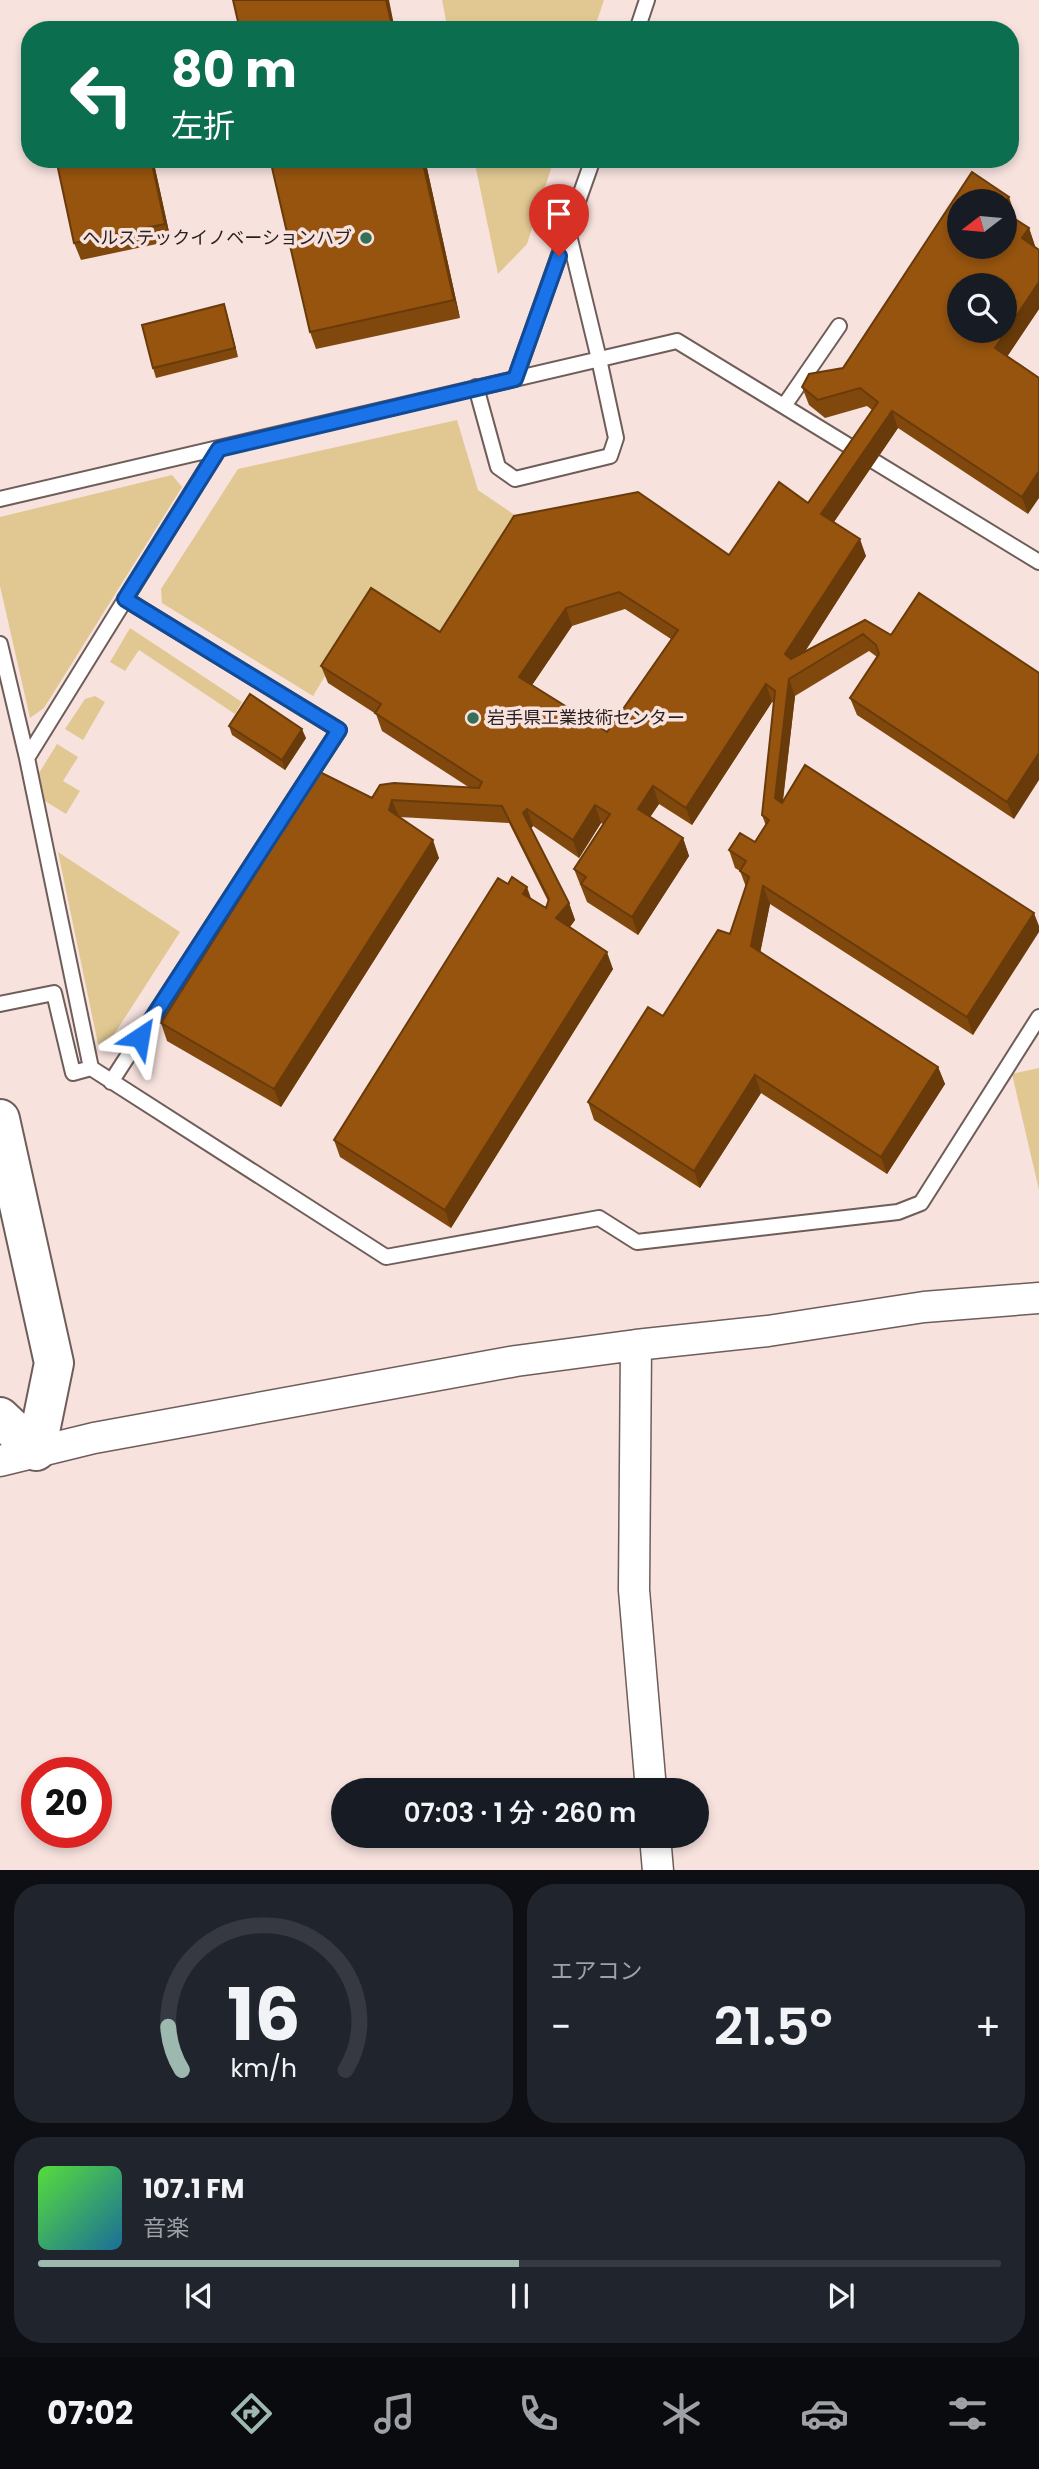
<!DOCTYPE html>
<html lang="ja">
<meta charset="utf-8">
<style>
:root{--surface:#171b24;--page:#20242c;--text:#f1f3f6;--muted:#9ea1a6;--line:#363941;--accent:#9cb8af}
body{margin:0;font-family:Poppins,"Noto Sans JP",sans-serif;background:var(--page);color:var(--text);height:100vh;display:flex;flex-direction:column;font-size:26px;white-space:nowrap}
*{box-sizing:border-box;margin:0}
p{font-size:23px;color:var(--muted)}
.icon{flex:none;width:38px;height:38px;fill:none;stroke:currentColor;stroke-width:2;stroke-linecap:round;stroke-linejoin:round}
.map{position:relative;height:1870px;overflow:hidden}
.details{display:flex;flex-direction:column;gap:14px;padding:14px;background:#0d0f14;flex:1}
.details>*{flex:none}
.hud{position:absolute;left:21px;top:21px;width:998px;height:147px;border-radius:28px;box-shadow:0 4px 10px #0003;background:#0b6e4f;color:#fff;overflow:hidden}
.needle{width:46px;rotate:254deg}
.controls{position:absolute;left:947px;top:189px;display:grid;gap:14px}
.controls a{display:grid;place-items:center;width:70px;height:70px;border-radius:50%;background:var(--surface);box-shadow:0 4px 10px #0003;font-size:35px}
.speed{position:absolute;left:21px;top:1757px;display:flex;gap:14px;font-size:35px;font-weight:700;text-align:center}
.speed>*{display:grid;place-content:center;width:91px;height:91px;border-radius:50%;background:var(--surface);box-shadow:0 4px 10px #0003;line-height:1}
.speed .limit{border:10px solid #d22;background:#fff;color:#111}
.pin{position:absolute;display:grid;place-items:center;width:60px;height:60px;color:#fff;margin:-72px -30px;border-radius:50% 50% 50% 0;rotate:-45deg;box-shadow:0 0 7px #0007}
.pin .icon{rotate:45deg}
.me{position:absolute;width:77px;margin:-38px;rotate:33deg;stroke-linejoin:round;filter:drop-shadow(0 0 5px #0008)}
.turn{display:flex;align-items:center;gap:24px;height:147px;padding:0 35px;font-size:32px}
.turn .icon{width:91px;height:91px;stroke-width:2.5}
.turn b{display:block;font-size:49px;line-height:60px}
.big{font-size:52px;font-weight:600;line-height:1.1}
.details .widget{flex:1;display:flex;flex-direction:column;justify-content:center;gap:10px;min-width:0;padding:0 24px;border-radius:28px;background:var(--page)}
.details .dial{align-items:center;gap:0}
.dial svg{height:182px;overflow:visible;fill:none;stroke:var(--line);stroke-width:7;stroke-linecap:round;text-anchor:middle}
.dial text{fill:var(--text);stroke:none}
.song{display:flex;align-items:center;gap:21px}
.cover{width:84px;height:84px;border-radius:10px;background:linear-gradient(135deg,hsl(110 70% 55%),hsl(200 70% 35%))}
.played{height:7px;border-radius:4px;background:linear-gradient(90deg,var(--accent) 50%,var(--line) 50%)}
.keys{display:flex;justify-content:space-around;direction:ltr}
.heat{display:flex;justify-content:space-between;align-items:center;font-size:38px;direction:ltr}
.details .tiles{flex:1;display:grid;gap:14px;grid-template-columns:1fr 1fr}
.widget:last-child{grid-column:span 2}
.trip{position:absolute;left:331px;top:1778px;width:378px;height:70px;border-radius:35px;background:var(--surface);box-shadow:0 4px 10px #0003;font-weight:600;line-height:70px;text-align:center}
.tab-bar{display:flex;height:112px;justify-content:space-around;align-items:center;background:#090b0e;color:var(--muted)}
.tab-bar .icon{width:49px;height:49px}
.tab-bar .selected{color:var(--accent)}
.tab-bar b{font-size:32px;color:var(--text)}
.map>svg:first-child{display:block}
.green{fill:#e1c892}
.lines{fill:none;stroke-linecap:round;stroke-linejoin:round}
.lane-casing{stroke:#6f5d59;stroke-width:18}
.street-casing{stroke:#6f5d59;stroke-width:33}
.secondary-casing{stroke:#6f5d59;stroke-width:42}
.lane{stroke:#fff;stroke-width:14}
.street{stroke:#fff;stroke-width:30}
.secondary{stroke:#fff;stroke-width:38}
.wall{fill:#81480d;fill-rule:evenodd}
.shaded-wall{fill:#693b0a}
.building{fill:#96540f;stroke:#693b0a;stroke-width:2;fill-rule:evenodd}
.route-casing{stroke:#114b97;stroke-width:18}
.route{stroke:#1a73e8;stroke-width:12}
.poi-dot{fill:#356f58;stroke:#f7e2de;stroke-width:2.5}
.labels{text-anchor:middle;stroke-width:7;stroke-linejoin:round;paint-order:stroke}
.poi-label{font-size:18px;fill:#271f1e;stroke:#f7e2de;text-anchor:end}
</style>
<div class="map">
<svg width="1039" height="1871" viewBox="0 0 1039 1871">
<rect width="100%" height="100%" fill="#f7e2de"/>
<path class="green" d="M442 0H604L594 30H448Z
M474 159H554L527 244 498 274Z
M457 420 478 490 522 520 447 641 373 597 313 696 162 603 161 589 238 469Z
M172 475 182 487 44 708 30 718 0 586V517Z
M130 628 242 702 235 714 139 650 125 671 110 662Z
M95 696 105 702 83 740 65 729 85 699Z
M57 744 78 757 63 781 80 791 66 814 45 801 39 773Z
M58 852 180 932 104 1050 98 1044Z
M1039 1068V1190L1012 1074Z"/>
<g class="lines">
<g class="lane-casing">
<path id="lane" d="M637 30 647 0
M515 379 593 159
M476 387 498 467 515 479 610 456 616 438 599 359 568 231
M784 406 839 326
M0 499 677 341 1039 562
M0 644 27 758 91 1068 386 1257 599 1218 637 1242 898 1212 921 1203 1039 1017
M27 758 219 448
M0 1004 54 993 73 1073 91 1068
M111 1082 339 730 125 599"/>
</g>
<g class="street-casing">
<path id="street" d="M636 1345 634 1590 651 1790
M0 1461 94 1438 516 1361 636 1345 768 1331 924 1307 1039 1298
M655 1836 658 1871"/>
</g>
<g class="secondary-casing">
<path id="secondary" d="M0 1119 54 1363 36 1451
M0 1417 36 1451"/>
</g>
<use href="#lane" class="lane"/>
<use href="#street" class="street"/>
<use href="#secondary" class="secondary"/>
</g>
<path class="wall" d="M153 159 171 241 81 260 74 243Z
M270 159H425L460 318 316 349 310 332Z
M1015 215 1013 218 1029 228 1035 246 1039 309 1007 356 1028 514 898 428 834 522 866 556 805 651 865 620 891 635 1039 673 1014 819 857 715 850 698 877 657 869 651 795 696 783 801 1034 913 973 1035 770 904 760 952 938 1067 945 1084 887 1174 761 1093 700 1188 594 1120 588 1102 663 1016 730 934 746 887 740 871 735 868 729 850 755 842 766 826 762 815 774 703 772 702 692 825 659 804 650 817 683 838 689 856 638 935 587 902 574 869 603 824 601 823 579 858 533 826 531 829 569 903 575 920 570 927 613 969 451 1228 340 1157 334 1140 531 899 546 908 548 901 509 823 399 817 439 858 281 1107 167 1041 161 1023 372 798 470 788 382 731 376 714 328 683 321 666 440 632 729 555 808 503 872 410 867 406 825 418 809 405 802 387 843 368ZM625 609 671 639 607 732 532 685 572 626Z
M227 314 238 357 156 378 153 368Z
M229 726 306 738 285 770 232 735Z"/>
<path class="shaded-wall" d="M386 0H389L395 30H393Z
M151 159H153L171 241 165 224Z
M422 159H425L460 318 454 300Z
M1009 197 1015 215 1007 227 1004 221V204Z
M1029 228 1035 246 1028 256 1022 238Z
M1039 282V309L1001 366 995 348Z
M224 304 227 314 238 357 235 348Z
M892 411 898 428 827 532 821 514Z
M1039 471V498L1028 514 1022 497Z
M860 539 866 556 792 672 785 654Z
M566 608 572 626 526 694 519 677Z
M789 679 795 696 781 815 775 798Z
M766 684 772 702 692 825 686 808Z
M302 729 306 738 285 770 282 760Z
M1039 753V780L1014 819 1007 802Z
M653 786 659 804 644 826 638 809Z
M392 800 399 817 389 810Z
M595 805 601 823 579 858 573 840Z
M527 809 533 826 529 830 523 813Z
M683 838 689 856 638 935 632 917Z
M433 840 439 858 281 1107 274 1089Z
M763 886 770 904 758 964 751 946Z
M527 887 533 904 523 894Z
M569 903 575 920 563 936 556 918Z
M1034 913 1039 926V932L973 1035 967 1017Z
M607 952 613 969 451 1228 445 1210Z
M938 1067 945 1084 887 1174 881 1157Z
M755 1075 761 1093 700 1188 694 1171Z"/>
<path class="building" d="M233 0H386L393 30H240Z
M56 159H151L165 224 74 243Z
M270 159H422L454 300 310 332Z
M972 172 1009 197 1004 204V201H959V247H1004V212L1029 228 1022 238 1039 250V282L995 348 1039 378V471L1022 497 892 411 821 514 860 539 785 654 791 659 865 620 891 635 919 593 1039 673V753L1007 802 850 698 879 654 876 645 863 634 789 679 775 798 782 803 805 765 1034 913 967 1017 763 886 751 946 938 1067 881 1157 755 1075 694 1171 588 1102 648 1007 663 1016 718 930 730 934 749 877 740 871 746 861 729 850 740 833 755 842 769 820 762 815 775 691 766 684 686 808 653 786 638 809 683 838 632 917 581 884 586 877 574 869 610 814 595 805 573 840 527 809 523 813 569 903 556 918 607 952 445 1210 334 1140 498 878 508 884 512 877 527 887 523 894 546 908 549 899 502 806 392 800 389 810 433 840 274 1089 161 1023 320 772 372 798 380 785 394 783 479 788 482 782 375 713 381 704 321 666 371 588 440 632 514 516 638 492 729 555 779 482 808 503 878 402 860 388 818 400 802 387 809 374 843 368ZM959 285H1004V331H959ZM619 592 678 630 607 732 519 677 566 608Z
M224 304 235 348 153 368 142 325Z
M250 694 302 729 282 760 229 726Z"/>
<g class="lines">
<g class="route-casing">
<path id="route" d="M140 1037 339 730 125 599 219 449 515 379 559 256"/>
</g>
<use href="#route" class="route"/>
</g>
<g class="poi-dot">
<circle cx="366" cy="238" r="7"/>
<circle cx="473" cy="718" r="7"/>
</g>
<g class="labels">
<g class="poi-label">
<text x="352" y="244">ヘルステックイノベーションハブ</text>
<text x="487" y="724" text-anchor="start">岩手県工業技術センター</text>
</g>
</g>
</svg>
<div class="controls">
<a><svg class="needle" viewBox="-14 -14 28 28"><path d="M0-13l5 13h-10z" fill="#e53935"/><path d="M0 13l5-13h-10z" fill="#9ea1a6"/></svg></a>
<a><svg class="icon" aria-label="search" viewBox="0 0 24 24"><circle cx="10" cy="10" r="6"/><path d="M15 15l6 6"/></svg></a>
</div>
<div class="speed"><div class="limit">20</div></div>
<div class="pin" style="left:559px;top:256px;background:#d93025"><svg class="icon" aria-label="arrive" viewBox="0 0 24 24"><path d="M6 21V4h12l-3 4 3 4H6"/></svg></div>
<svg class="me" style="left:140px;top:1037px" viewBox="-20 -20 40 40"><path d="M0-17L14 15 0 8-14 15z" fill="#1a73e8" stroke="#fff" stroke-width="4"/></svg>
<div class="trip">07:03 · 1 分 · 260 m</div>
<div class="hud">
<div class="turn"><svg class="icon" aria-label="left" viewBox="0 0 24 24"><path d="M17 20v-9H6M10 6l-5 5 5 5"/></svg><div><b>80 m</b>左折</div></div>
</div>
</div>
<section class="details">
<div class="tiles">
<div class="widget dial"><svg viewBox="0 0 100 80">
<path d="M14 69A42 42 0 1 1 86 69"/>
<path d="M14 69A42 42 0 0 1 8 50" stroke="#9cb8af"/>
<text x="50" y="56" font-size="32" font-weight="700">16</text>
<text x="50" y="72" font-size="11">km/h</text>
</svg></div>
<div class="widget"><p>エアコン</p>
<div class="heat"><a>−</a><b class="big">21.5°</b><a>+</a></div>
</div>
<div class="widget">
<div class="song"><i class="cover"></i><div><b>107.1 FM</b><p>音楽</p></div></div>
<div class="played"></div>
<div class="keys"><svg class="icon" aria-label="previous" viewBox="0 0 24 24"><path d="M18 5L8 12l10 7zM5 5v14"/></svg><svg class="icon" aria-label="pause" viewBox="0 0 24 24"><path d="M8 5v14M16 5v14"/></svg><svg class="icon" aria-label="next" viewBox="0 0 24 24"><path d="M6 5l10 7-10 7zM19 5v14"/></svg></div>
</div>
</div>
</section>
<nav class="tab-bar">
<b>07:02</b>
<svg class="icon selected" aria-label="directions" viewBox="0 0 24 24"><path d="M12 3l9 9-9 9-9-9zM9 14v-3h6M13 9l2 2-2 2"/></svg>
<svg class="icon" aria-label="music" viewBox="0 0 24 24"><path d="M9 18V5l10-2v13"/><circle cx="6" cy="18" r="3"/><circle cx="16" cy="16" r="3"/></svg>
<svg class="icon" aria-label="phone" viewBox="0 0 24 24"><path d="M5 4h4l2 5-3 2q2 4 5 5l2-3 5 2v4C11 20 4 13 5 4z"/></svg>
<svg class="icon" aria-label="climate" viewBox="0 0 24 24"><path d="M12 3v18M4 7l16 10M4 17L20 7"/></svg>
<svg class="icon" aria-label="car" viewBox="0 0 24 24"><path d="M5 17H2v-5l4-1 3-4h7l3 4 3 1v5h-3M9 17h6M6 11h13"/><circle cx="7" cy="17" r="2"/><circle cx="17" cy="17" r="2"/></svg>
<svg class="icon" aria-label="filters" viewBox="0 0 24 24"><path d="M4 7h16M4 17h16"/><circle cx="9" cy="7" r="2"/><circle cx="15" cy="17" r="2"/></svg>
</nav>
